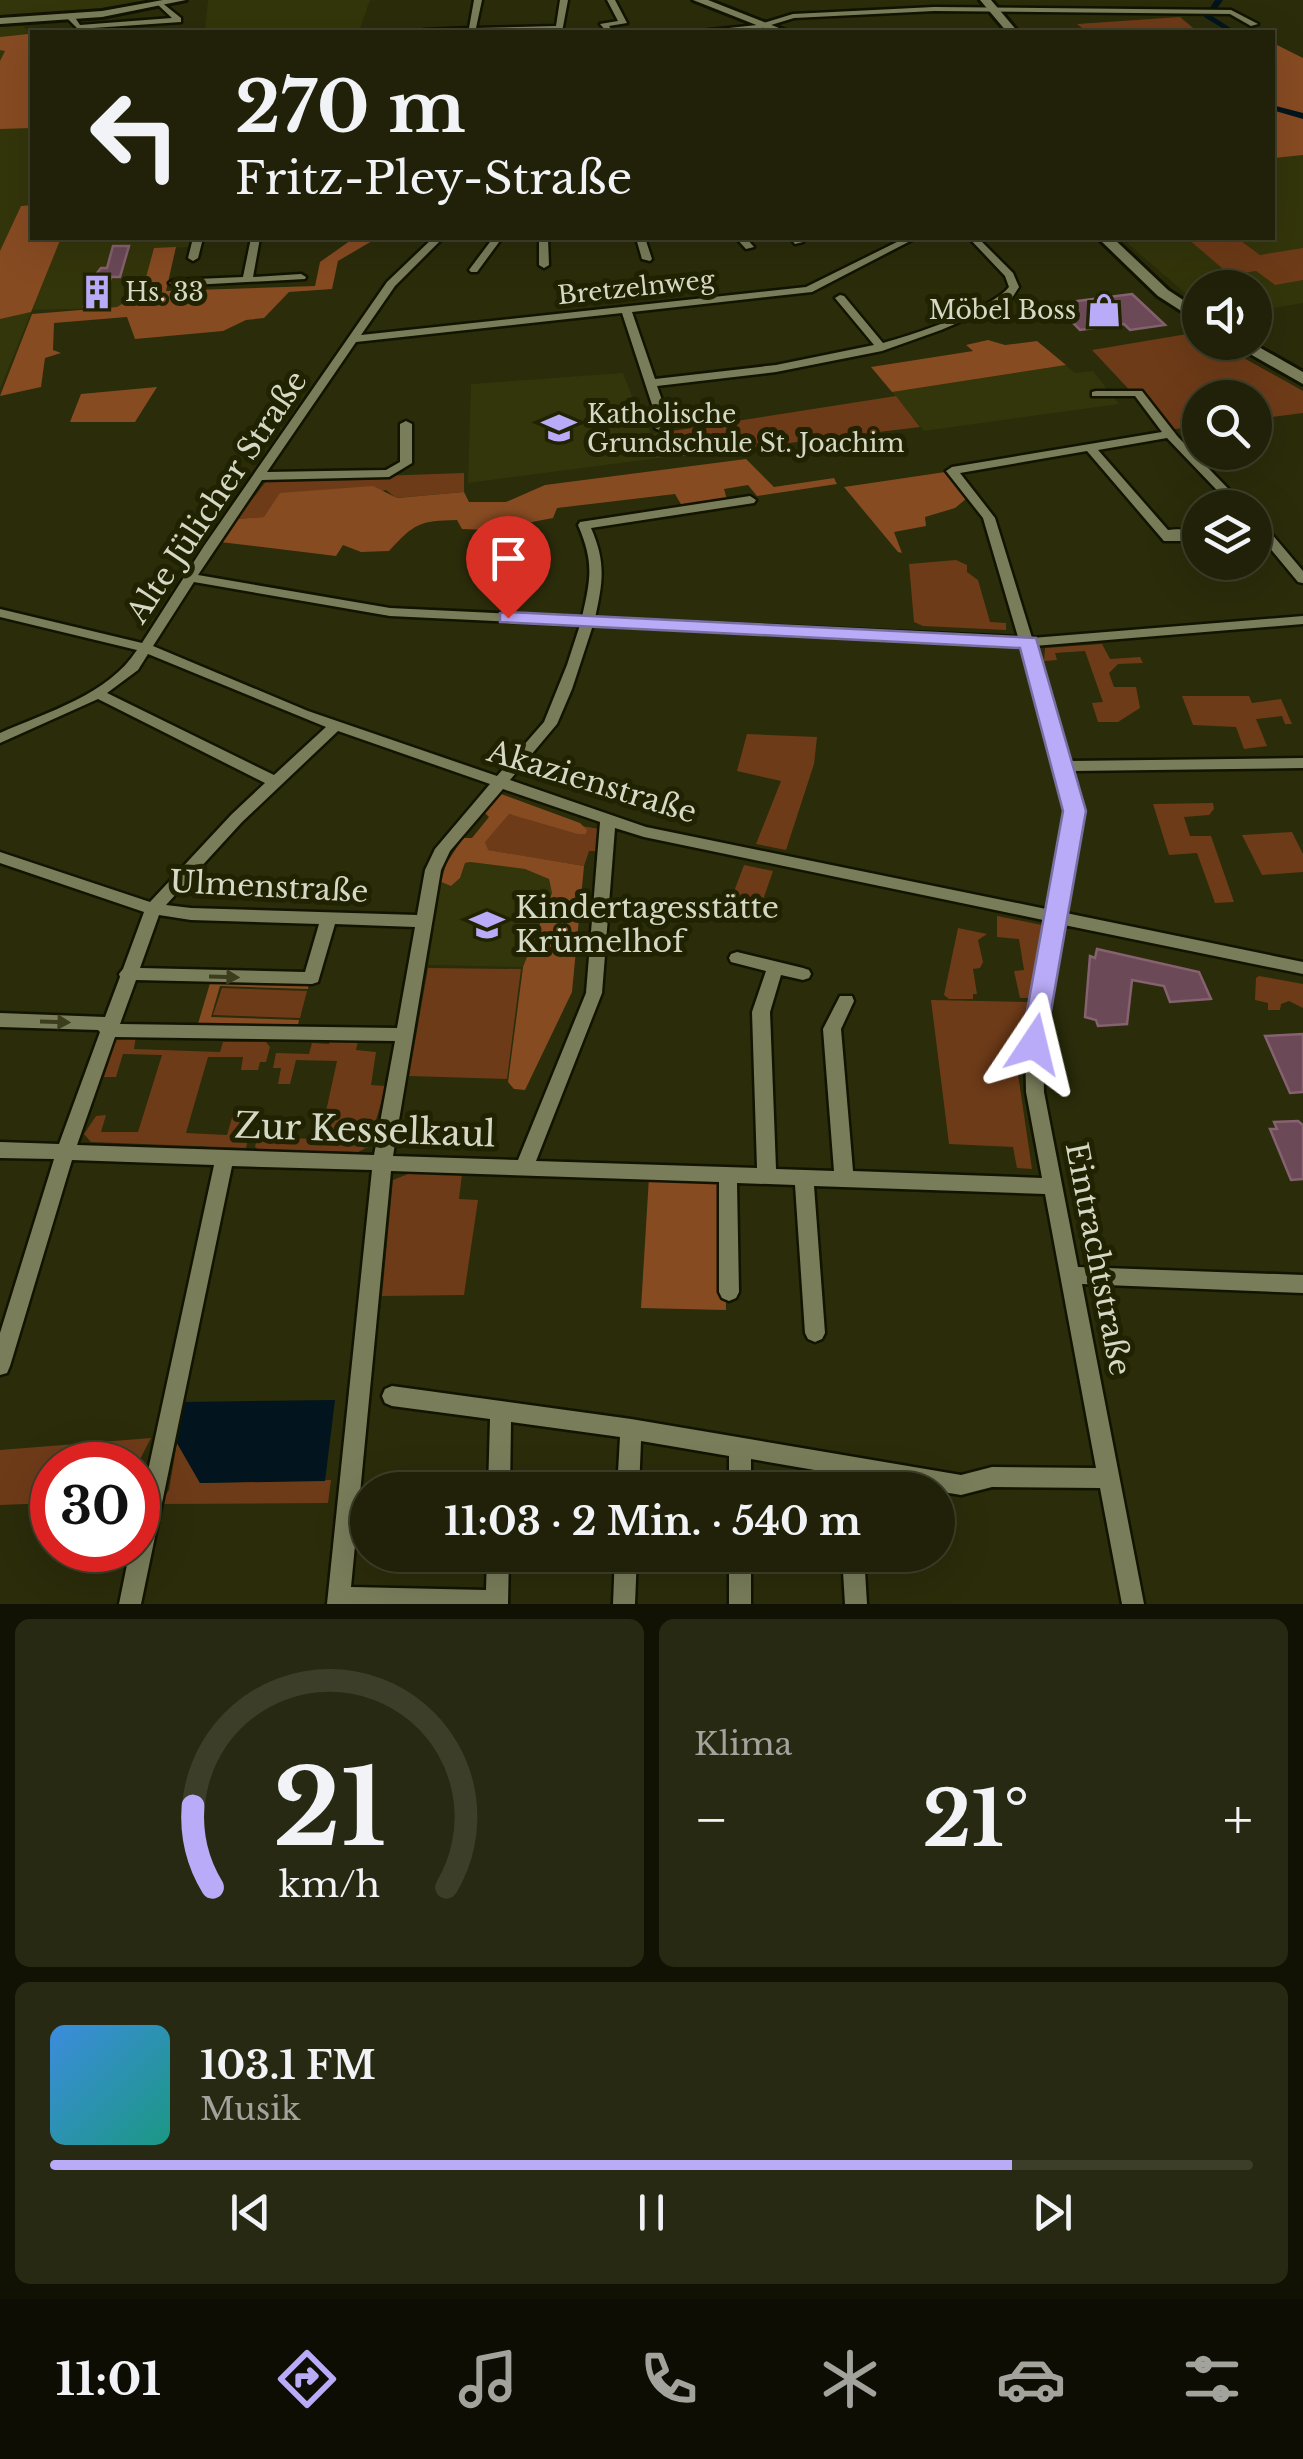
<!DOCTYPE html>
<html lang="de">
<meta charset="utf-8">
<style>
:root{--surface:#202108;--page:#282912;--text:#f1f3f6;--muted:#a2a39c;--line:#3d3e29;--accent:#b9abf7}
body{margin:0;font-family:"Libre Baskerville",serif;background:var(--page);color:var(--text);height:100vh;display:flex;flex-direction:column;font-size:38px;white-space:nowrap}
*{box-sizing:border-box;margin:0}
p{font-size:32px;color:var(--muted)}
.icon{flex:none;width:55px;height:55px;fill:none;stroke:currentColor;stroke-width:2;stroke-linecap:round;stroke-linejoin:round}
.map{position:relative;height:1604px;overflow:hidden}
.drawer{display:flex;flex-direction:column;gap:15px;padding:15px;background:#121204;flex:1}
.drawer>*{flex:none}
.guide{position:absolute;left:30px;top:30px;width:1245px;height:210px;border-radius:0px;box-shadow:0 10px 40px #0002,0 0 0 2px var(--line);background:#202108;color:var(--text);overflow:hidden}
.tools{position:absolute;left:1182px;top:270px;display:grid;gap:20px}
.tools a{display:grid;place-items:center;width:90px;height:90px;border-radius:50%;background:var(--surface);box-shadow:0 10px 40px #0002,0 0 0 2px var(--line);font-size:50px}
.speed{position:absolute;left:30px;top:1442px;display:flex;gap:20px;font-size:50px;font-weight:700;text-align:center}
.speed>*{display:grid;place-content:center;width:130px;height:130px;border-radius:50%;background:var(--surface);box-shadow:0 10px 40px #0002,0 0 0 2px var(--line);line-height:1}
.speed .limit{border:15px solid #d22;background:#fff;color:#111}
.pin{position:absolute;display:grid;place-items:center;width:85px;height:85px;color:#fff;margin:-102px -42px;border-radius:50% 50% 50% 0;rotate:-45deg;box-shadow:0 0 10px #0007}
.pin .icon{rotate:45deg}
.me{position:absolute;width:110px;margin:-55px;rotate:10deg;stroke-linejoin:round;filter:drop-shadow(0 0 8px #0008)}
.turn{display:flex;align-items:center;gap:35px;height:210px;padding:0 40px;font-size:45px}
.turn .icon{width:130px;height:130px;stroke-width:2.5}
.turn b{display:block;font-size:70px;line-height:85px}
.big{font-size:75px;font-weight:800;line-height:1.1}
.drawer .tile{flex:1;display:flex;flex-direction:column;justify-content:center;gap:15px;min-width:0;padding:0 35px;border-radius:15px;background:var(--page)}
.drawer .dial{align-items:center;gap:0}
.dial svg{height:260px;overflow:visible;fill:none;stroke:var(--line);stroke-width:7;stroke-linecap:round;text-anchor:middle}
.dial text{fill:var(--text);stroke:none}
.song{display:flex;align-items:center;gap:30px}
.cover{width:120px;height:120px;border-radius:15px;background:linear-gradient(135deg,hsl(210 70% 55%),hsl(170 70% 35%))}
.played{height:10px;border-radius:5px;background:linear-gradient(90deg,var(--accent) 80%,var(--line) 80%)}
.keys{display:flex;justify-content:space-around;direction:ltr}
.heat{display:flex;justify-content:space-between;align-items:center;font-size:55px;direction:ltr}
.drawer .tiles{flex:1;display:grid;gap:15px;grid-template-columns:1fr 1fr}
.tile:last-child{grid-column:span 2}
.trip{position:absolute;left:350px;top:1472px;width:605px;height:100px;border-radius:50px;background:var(--surface);box-shadow:0 10px 40px #0002,0 0 0 2px var(--line);font-weight:800;line-height:100px;text-align:center}
.tab-bar{display:flex;height:160px;justify-content:space-around;align-items:center;background:#0d0d03;color:var(--muted)}
.tab-bar .icon{width:70px;height:70px}
.tab-bar .selected{color:var(--accent)}
.tab-bar b{font-size:45px;color:var(--text)}
.map>svg:first-child{display:block}
.built{fill:#33350a}
.green{fill:#6e3b18}
.forest{fill:#874b22}
.water{fill:#02151e}
.lines{fill:none;stroke-linecap:round;stroke-linejoin:round}
.canal{fill:#02151e;fill-rule:evenodd}
.building{fill:#6b4957;stroke:#866170;stroke-width:2.5}
.street-casing{stroke:#121400;stroke-width:5}
.secondary-casing{stroke:#121400;stroke-width:6}
.street{fill:#7a7d5a;fill-rule:evenodd}
.secondary{fill:#7a7d5a;fill-rule:evenodd}
.oneway{fill:#3b3d1c}
.route{fill:#b9abf7;stroke:#786fa1;stroke-width:2.5}
.labels{text-anchor:middle;stroke-width:10;stroke-linejoin:round;paint-order:stroke}
.far-street-label{font-size:25px;fill:#d5d8c4;stroke:#202201}
.far-poi-label{font-size:25px;fill:#d5d8c4;stroke:#202201;text-anchor:start}
.street-label{font-size:30px;fill:#d5d8c4;stroke:#202201}
.poi-label{font-size:30px;fill:#d5d8c4;stroke:#202201;text-anchor:start}
.near-street-label{font-size:35px;fill:#d5d8c4;stroke:#202201}
</style>
<div class="map">
<svg width="1303" height="1604" viewBox="0 0 1303 1604">
<rect width="100%" height="100%" fill="#2a2c0a"/>
<path class="built" d="M0 0H171L117 10 0 20Z
M208 0H370L359 32H327V29L205 32Z
M23 26 32 34V238H191L189 247 159 249 144 307 32 310 0 389V27Z
M1303 155V303L1255 311V288H1200V306L1127 243 1159 238H1272L1273 156Z
M1066 365 1075 373 1093 371 1119 404 924 431 892 392Z
M623 373 641 419 647 423 651 434 658 433 667 457 468 483 471 384Z
M470 862 525 869 549 878 552 893 523 967 428 965 441 882 451 886 460 878 465 863Z"/>
<path class="green" d="M1180 17 1198 32H1087L1077 24Z
M1187 238H1237L1260 255 1303 248V280L1275 285 1256 271 1230 275Z
M1199 332 1200 342 1217 343 1303 391V413L1255 419V398H1200V426L1167 430 1092 350Z
M896 396 920 427 683 456 672 431Z
M464 473V492L396 498 386 490 264 517 237 519 267 480Z
M956 560 967 565V572L978 580 990 622 1006 623V630L923 626 914 622 909 564Z
M1102 644 1110 659 1140 657 1143 663 1118 664 1109 673 1114 687H1136L1140 708 1118 722H1098L1092 703 1103 702 1085 651 1055 653 1057 660 1044 661 1045 648Z
M1182 696H1249L1252 703 1281 699 1292 724H1285L1282 716 1256 719 1267 746 1244 749 1236 727 1193 725Z
M747 734 817 737 814 764 786 850 756 844 781 781 737 771Z
M1213 803 1214 809 1209 815 1184 817 1190 836H1211L1234 902 1215 903 1197 853 1169 855 1153 804Z
M508 814 600 829 599 851H589L584 866 487 850 484 842Z
M1292 832 1303 854V872L1262 875 1242 835Z
M744 865 773 871 757 917 727 910Z
M997 916 1042 925 1030 998H1020L1014 971 1024 970 1019 939 997 937Z
M958 928 987 934 978 940 983 962 980 968 973 969 977 994H973V999H949L944 995Z
M428 968 521 969 507 1079 409 1076Z
M1259 976 1303 984V1008L1289 1001 1281 1004 1280 1010H1268V1003L1255 1000 1256 978Z
M222 988 307 991 300 1018 213 1015Z
M931 1000 1029 1002 1018 1074 1032 1169 1017 1168 1013 1147 949 1144Z
M122 1036H136L134 1049 220 1052 223 1042H266L270 1047 266 1062H260L258 1070H241L243 1057H208L186 1133 227 1135 234 1111H247L244 1125 251 1126 246 1148 91 1142 84 1134 96 1116 106 1115 101 1132H138L162 1055 123 1054 116 1077H104L116 1038Z
M330 1037 379 1038 378 1041H358L356 1050 376 1052 371 1085 386 1086 368 1147 358 1152 259 1150 255 1147 259 1130 265 1131 268 1120 283 1121 280 1138 320 1139 337 1061 296 1060 290 1084H278L281 1068H273L276 1053 309 1054 312 1043 329 1044Z
M408 1174H462L459 1199 478 1200 464 1295 382 1296 393 1180Z
M151 1438 137 1465H52V1503L0 1505V1450Z
M177 1443 200 1483 331 1480 328 1503 159 1504 169 1490Z"/>
<path class="forest" d="M28 34 32 36V128L0 129V61L5 51 0 50V37Z
M1273 43 1303 58V155L1274 158 1273 164Z
M32 205V238H61L31 312 0 319V251L21 206Z
M354 238H372V241L338 261 332 289 289 292 264 318 246 320 223 331 135 339 127 317 54 323 53 350 61 353 45 358 41 387 0 396 32 314 117 307 142 292 154 248 176 247 166 291 315 286 320 262Z
M988 340 1005 345 1037 341 1066 365 892 392 871 367 973 351 966 345Z
M157 387 135 422H70L81 394Z
M746 459 774 487 834 478 837 484 757 496 748 485 724 489 727 500 682 506 675 494 557 508 553 518 489 530 462 529 457 520C419 521 415 523 389 551L361 552 343 545 336 556 220 542 237 519 264 517 280 493 373 486 397 498 464 492 469 502H506L545 485Z
M952 471 972 494 955 508 925 517 926 526 894 532 902 553 898 552 844 487Z
M501 794 580 823 587 830 586 834H578L509 814 485 842 488 850 584 866 572 992 525 1090 514 1089 508 1082 523 967 552 893 549 879 525 869 470 862 465 863 460 878 451 886 441 882 446 864 463 838H472L489 817 484 812Z
M211 980 309 982 308 989 220 986 211 1017 299 1020 297 1030 197 1027Z
M649 1177 724 1181 726 1310 641 1308Z"/>
<path class="water" d="M335 1400 325 1481 200 1483 177 1443 185 1402Z"/>
<g class="lines">
<path class="canal" d="M1215 0H1223L1212 16 1237 32H1229L1204 17Z
M1272 105 1303 113V119L1272 110Z"/>
</g>
<path class="building" d="M113 246H129L120 277H111L103 305 84 306 93 278 101 268H107Z
M1132 294 1165 325 1130 330 1124 324 1080 330 1054 304Z
M1097 949 1199 972 1211 999 1170 1002 1164 986 1132 980 1127 1024 1098 1026 1096 1020 1085 1017 1090 956 1095 958Z
M1303 1034V1092L1290 1093 1265 1036Z
M1298 1121 1303 1125V1179L1291 1180 1270 1129H1277L1274 1122Z"/>
<g class="lines">
<g class="street-casing">
<path id="street" d="M474 0H482L476 28 556 26 560 0H568L562 32H556L555 30 420 32 424 30 469 28Z
M607 0H615L627 23 609 26 613 32H607L600 24 618 21Z
M161 2 181 18V22L78 29 67 18 74 16 80 25 172 18 157 4Z
M934 7 1231 10 1258 24 1251 26 1230 14 934 11 794 18 758 29 691 32 757 25 793 14Z
M193 238H203L198 258 193 261 188 258Z
M251 238H260L253 277 301 274 306 277 305 279 174 286 169 283 174 280 243 277Z
M433 238H443L395 286 361 335 806 287 905 238H916L812 292 632 312 655 379 776 365 874 345 835 298 840 295 844 296 883 343C912 335 992 309 1009 287L1005 276 969 238H978L1013 273 1019 287 1012 298 997 306 941 330 882 351 776 372 657 386 670 423 665 430 661 431 655 428 658 423 622 313 356 342 267 472 386 470 400 462V424L406 421 412 424V463L389 477 262 480 198 575 390 608 582 617C591 578 594 562 578 525L580 522 750 496 756 500 754 503 591 528C606 562 603 582 595 618L1018 637 983 518 946 471 952 467 1162 432 1135 396H1092V392L1096 391H1142L1178 437 1247 508H1234L1167 438 1098 450 1168 530C1178 529 1185 528 1192 537L1186 541H1164L1087 451 960 473 995 518 1032 638 1303 616V624L1034 646 1070 761 1303 758V768L1073 771 1081 799 1066 913 1303 962V974L1064 925 1043 1044 1044 1092 1078 1267 1303 1275V1293L1082 1284 1144 1604H1122L1100 1488 992 1487 961 1495 859 1478 860 1490H838V1474L751 1459V1490H729V1456L641 1441 639 1490H617L620 1437 511 1422 510 1490H488L490 1419 392 1406 385 1403 382 1396 385 1389 392 1386 631 1419 961 1475 992 1467 1096 1468 1045 1194 814 1186 825 1333 822 1339 815 1342 808 1339 805 1333 795 1185 737 1183 739 1292 736 1298 729 1301 722 1298 719 1292V1182L391 1171 351 1587 486 1590 487 1555H509L508 1604H327L372 1170 232 1166 141 1604H119L130 1550H138V1517L214 1165 72 1160 10 1366 7 1373 0 1375V1333L54 1159 0 1158V1142L59 1144 100 1032 98 1030 0 1027V1013L105 1017 120 977 119 974 123 969 144 912 0 863V852L150 902 232 814 265 783 98 699 0 743V733C47 712 108 695 137 650L0 617V609L142 643 204 546 387 282ZM194 582 390 616 580 625 567 665 544 722 497 776 308 711 153 646ZM593 625 1021 646 1067 799 1051 910 646 827 510 780 557 724 572 689ZM148 654 326 727 274 775 107 693 138 670ZM338 731 490 784 435 849 425 870 417 915 191 908 166 905 242 822ZM503 789 600 822 586 993 518 1160 393 1156 441 870 450 851ZM615 828 644 837 1048 921 1025 1044 1026 1092 1042 1178 853 1171 841 1029 854 1001 852 996H840L823 1029 834 1171 776 1169 770 1012 781 975 803 980 809 978 811 974 809 970 803 968 737 952 731 954 729 958 731 962 766 971 752 1012 757 1168 536 1161 602 993ZM159 915 191 920 319 924 305 972 140 968ZM335 924 415 927 397 1028 120 1024 136 980 312 984 318 982ZM115 1037 395 1041 374 1155 77 1145Z
M493 238H502L477 272H471L469 270Z
M539 238H548L549 265 544 268 539 265Z
M636 238H645L652 259 650 261 642 259Z
M736 238H746L754 247 746 249Z
M790 238H800L803 242 795 244Z
M1255 518 1259 519 1303 571V583L1298 582 1255 530Z
M615 1555H637L635 1604H613Z
M729 1555H751V1604H729Z
M842 1555H864L867 1604H845Z"/>
</g>
<g class="secondary-casing">
<path id="secondary" d="M163 0H186L102 17 0 24V18L102 11Z
M693 0H708L789 32H774Z
M980 0H991L1018 32H1007Z
M1098 238H1113L1168 290 1200 311V323L1158 296Z
M1229 342H1250L1303 372V384Z"/>
</g>
<use href="#street" class="street"/>
<use href="#secondary" class="secondary"/>
</g>
<defs><path id="oneway-solid" d="M-6-.8H1V-3.2L6.5 0L1 3.2V.8H-6Z" transform="scale(2.5)"/></defs>
<g class="oneway">
<use href="#oneway-solid" transform="translate(224 977) rotate(2)"/>
<use href="#oneway-solid" transform="translate(55 1022) rotate(2)"/>
</g>
<path class="route" d="M508 612 1036 638 1086 811 1044 1051H1025L1021 1044 1063 811 1020 648 500 622V613Z"/>
<defs>
<g id="building-bare" transform="scale(2.7)"><path d="M-4-6H4V6H1V3H-1V6H-4ZM-2.5-4.3h1.7v1.8h-1.7ZM.8-4.3h1.7v1.8H.8ZM-2.5-1h1.7V.8h-1.7ZM.8-1h1.7V.8H.8Z" fill="#b9abf7" stroke="#202201" stroke-width="2.5" paint-order="stroke"/></g>
<g id="shop-bare" transform="scale(2.7)"><path d="M-5-2.5h2.3a2.7 3.5 0 0 1 5.4 0H5L5.5 6h-11ZM-1.5-2.5h3a1.5 2.3 0 0 0-3 0Z" fill="#b9abf7" stroke="#202201" stroke-width="2.5" paint-order="stroke"/></g>
<g id="school-bare" transform="scale(2.7)"><path d="M0-5L7-2L0 1L-7-2ZM-4 1L0 2.5L4 1V4Q0 6-4 4Z" fill="#b9abf7" stroke="#202201" stroke-width="2.5" paint-order="stroke"/></g>
</defs>
<g fill-rule="evenodd">
<use href="#building-bare" x="97" y="292"/>
<use href="#shop-bare" x="1104" y="310"/>
<use href="#school-bare" x="559" y="428"/>
<use href="#school-bare" x="487" y="925"/>
</g>
<g class="labels">
<g class="far-street-label">
<text transform="translate(636 287) rotate(-6)" y="9">Bretzelnweg</text>
</g>
<g class="far-poi-label">
<text x="125" y="301">Hs. 33</text>
<text x="1076" y="319" text-anchor="end">Möbel Boss</text>
<text x="587" y="423">Katholische<tspan x="587" dy="29">Grundschule St. Joachim</tspan></text>
</g>
<g class="street-label">
<text transform="translate(217 497) rotate(-56)" y="10">Alte Jülicher Straße</text>
<text transform="translate(592 782) rotate(17)" y="10">Akazienstraße</text>
<text transform="translate(269 887) rotate(3)" y="10">Ulmenstraße</text>
<text transform="translate(1098 1259) rotate(79)" y="10">Eintrachtstraße</text>
</g>
<g class="poi-label">
<text x="515" y="918">Kindertagesstätte<tspan x="515" dy="34">Krümelhof</tspan></text>
</g>
<g class="near-street-label">
<text transform="translate(365 1130) rotate(2)" y="12">Zur Kesselkaul</text>
</g>
</g>
</svg>
<div class="tools">
<a><svg class="icon" aria-label="sound" viewBox="0 0 24 24"><path d="M4 9h4l5-4v14l-5-4H4zM17 9q2 3 0 6"/></svg></a>
<a><svg class="icon" aria-label="search" viewBox="0 0 24 24"><circle cx="10" cy="10" r="6"/><path d="M15 15l6 6"/></svg></a>
<a><svg class="icon" aria-label="layers" viewBox="0 0 24 24"><path d="M12 4l9 5-9 5-9-5zM3 14l9 5 9-5"/></svg></a>
</div>
<div class="speed"><div class="limit">30</div></div>
<div class="pin" style="left:508px;top:618px;background:#d93025"><svg class="icon" aria-label="arrive" viewBox="0 0 24 24"><path d="M6 21V4h12l-3 4 3 4H6"/></svg></div>
<svg class="me" style="left:1034px;top:1044px" viewBox="-20 -20 40 40"><path d="M0-17L14 15 0 8-14 15z" fill="#b9abf7" stroke="#fff" stroke-width="4"/></svg>
<div class="trip">11:03 · 2 Min. · 540 m</div>
<div class="guide">
<div class="turn"><svg class="icon" aria-label="left" viewBox="0 0 24 24"><path d="M17 20v-9H6M10 6l-5 5 5 5"/></svg><div><b>270 m</b>Fritz-Pley-Straße</div></div>
</div>
</div>
<section class="drawer">
<div class="tiles">
<div class="tile dial"><svg viewBox="0 0 100 80">
<path d="M14 69A42 42 0 1 1 86 69"/>
<path d="M14 69A42 42 0 0 1 8 44" stroke="#b9abf7"/>
<text x="50" y="56" font-size="32" font-weight="700">21</text>
<text x="50" y="72" font-size="11">km/h</text>
</svg></div>
<div class="tile"><p>Klima</p>
<div class="heat"><a>−</a><b class="big">21°</b><a>+</a></div>
</div>
<div class="tile">
<div class="song"><i class="cover"></i><div><b>103.1 FM</b><p>Musik</p></div></div>
<div class="played"></div>
<div class="keys"><svg class="icon" aria-label="previous" viewBox="0 0 24 24"><path d="M18 5L8 12l10 7zM5 5v14"/></svg><svg class="icon" aria-label="pause" viewBox="0 0 24 24"><path d="M8 5v14M16 5v14"/></svg><svg class="icon" aria-label="next" viewBox="0 0 24 24"><path d="M6 5l10 7-10 7zM19 5v14"/></svg></div>
</div>
</div>
</section>
<nav class="tab-bar">
<b>11:01</b>
<svg class="icon selected" aria-label="directions" viewBox="0 0 24 24"><path d="M12 3l9 9-9 9-9-9zM9 14v-3h6M13 9l2 2-2 2"/></svg>
<svg class="icon" aria-label="music" viewBox="0 0 24 24"><path d="M9 18V5l10-2v13"/><circle cx="6" cy="18" r="3"/><circle cx="16" cy="16" r="3"/></svg>
<svg class="icon" aria-label="phone" viewBox="0 0 24 24"><path d="M5 4h4l2 5-3 2q2 4 5 5l2-3 5 2v4C11 20 4 13 5 4z"/></svg>
<svg class="icon" aria-label="climate" viewBox="0 0 24 24"><path d="M12 3v18M4 7l16 10M4 17L20 7"/></svg>
<svg class="icon" aria-label="car" viewBox="0 0 24 24"><path d="M5 17H2v-5l4-1 3-4h7l3 4 3 1v5h-3M9 17h6M6 11h13"/><circle cx="7" cy="17" r="2"/><circle cx="17" cy="17" r="2"/></svg>
<svg class="icon" aria-label="filters" viewBox="0 0 24 24"><path d="M4 7h16M4 17h16"/><circle cx="9" cy="7" r="2"/><circle cx="15" cy="17" r="2"/></svg>
</nav>
